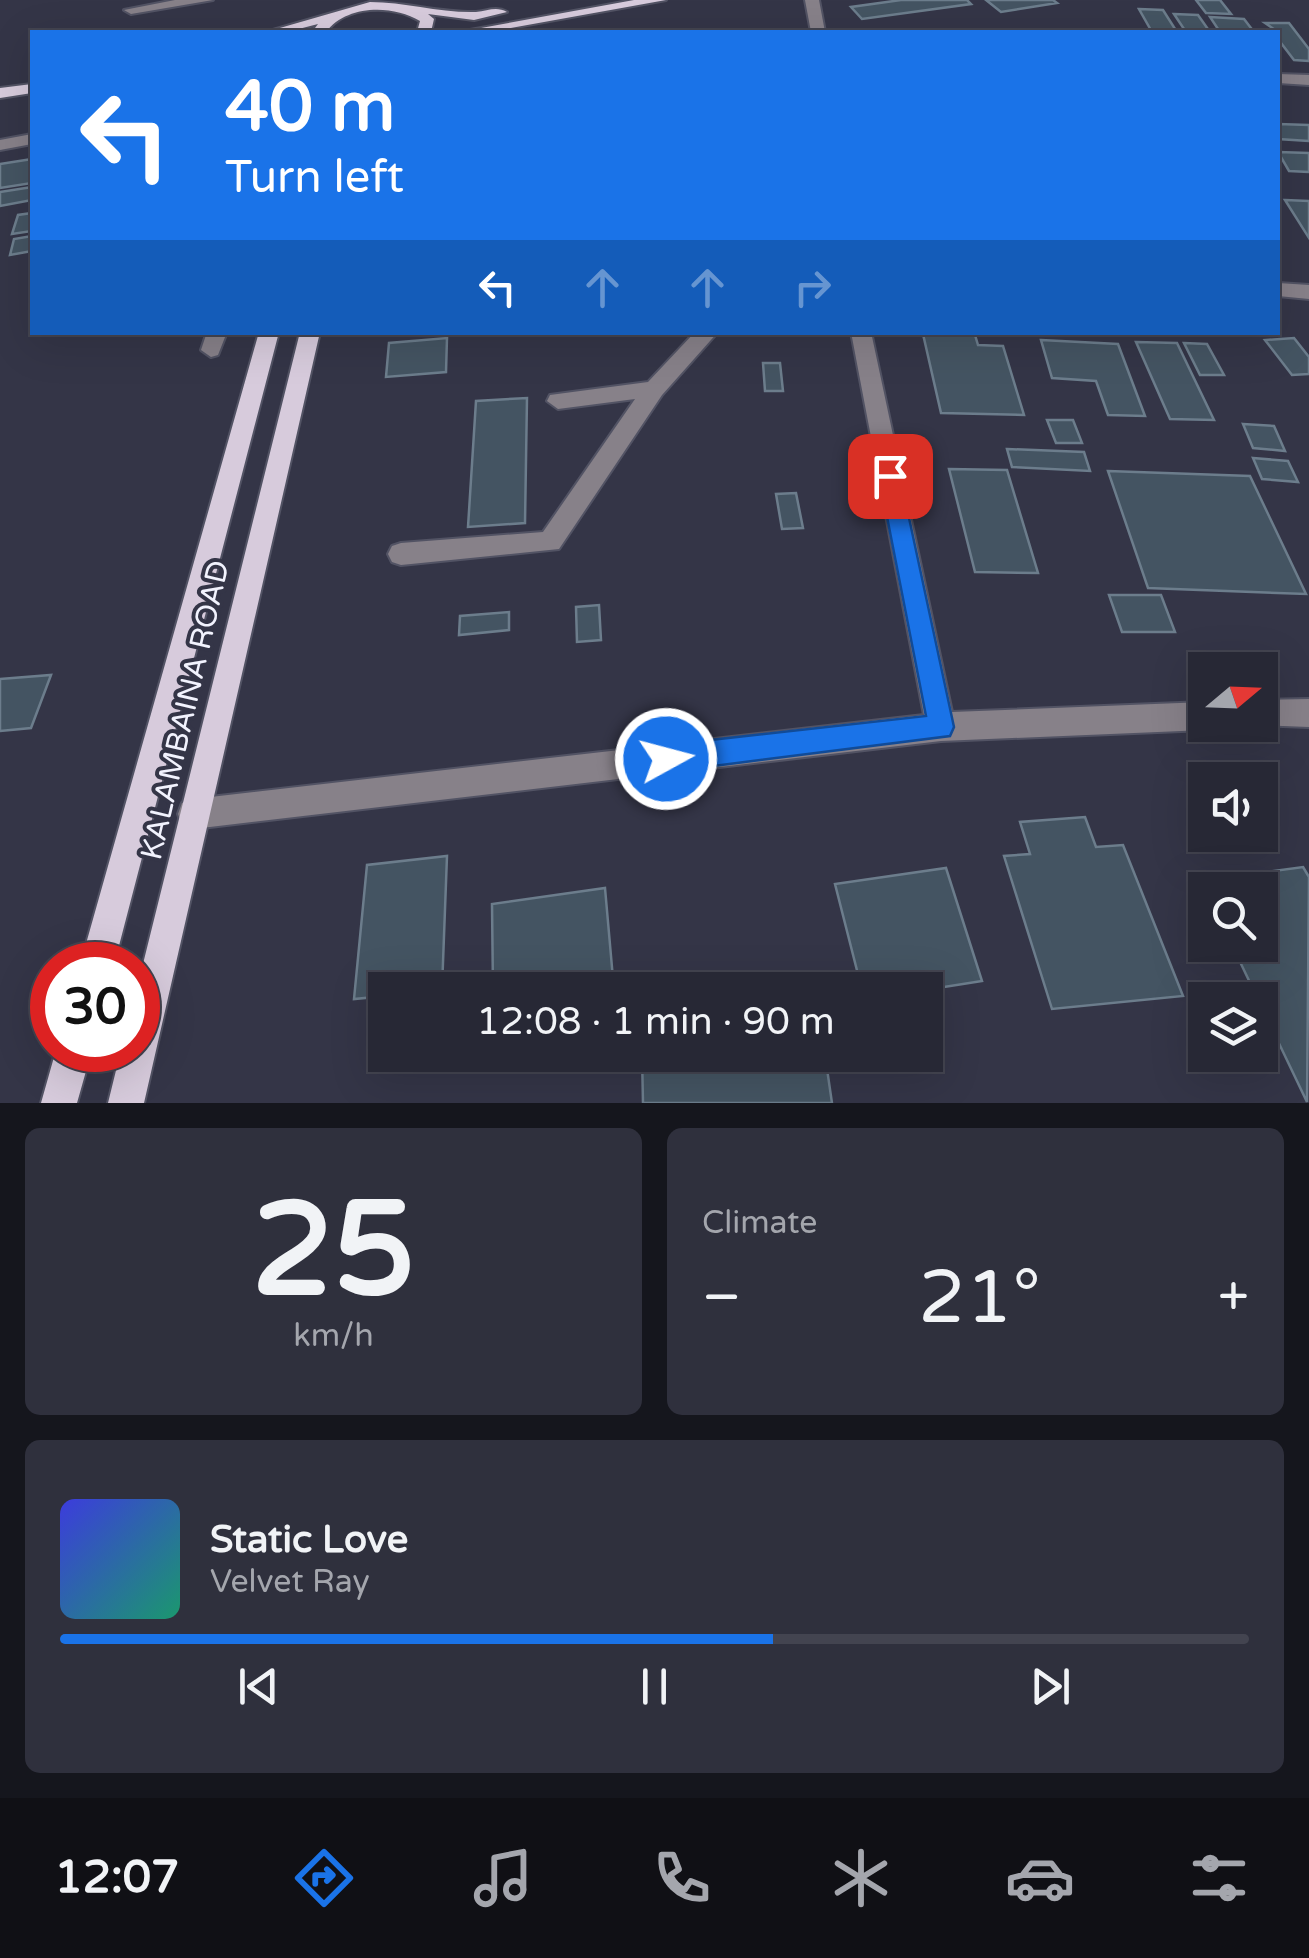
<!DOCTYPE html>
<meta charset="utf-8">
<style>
:root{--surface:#272835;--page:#2f303d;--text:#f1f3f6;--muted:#a4a6ad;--line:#434450;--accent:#1a73e8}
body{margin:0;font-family:"Varela Round",sans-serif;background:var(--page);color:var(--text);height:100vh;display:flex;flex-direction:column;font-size:38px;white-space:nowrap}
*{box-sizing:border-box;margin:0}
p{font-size:32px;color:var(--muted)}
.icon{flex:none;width:55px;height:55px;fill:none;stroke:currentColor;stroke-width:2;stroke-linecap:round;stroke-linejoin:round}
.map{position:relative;height:1103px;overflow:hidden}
.drawer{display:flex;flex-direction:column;gap:25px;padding:25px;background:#15161d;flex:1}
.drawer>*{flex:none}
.top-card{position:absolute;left:30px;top:30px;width:1250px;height:305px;border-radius:0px;box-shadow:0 10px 40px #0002,0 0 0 2px var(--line);background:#1a73e8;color:#fff;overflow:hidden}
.needle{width:65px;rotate:71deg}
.fabs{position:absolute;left:1188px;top:652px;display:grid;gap:20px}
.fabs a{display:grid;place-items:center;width:90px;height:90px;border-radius:0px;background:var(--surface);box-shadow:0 10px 40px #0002,0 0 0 2px var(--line);font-size:50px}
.speed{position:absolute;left:30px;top:942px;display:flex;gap:20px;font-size:50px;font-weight:700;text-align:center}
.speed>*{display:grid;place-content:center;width:130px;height:130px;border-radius:50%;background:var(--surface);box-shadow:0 10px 40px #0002,0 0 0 2px var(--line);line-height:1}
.speed .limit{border:15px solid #d22;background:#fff;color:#111}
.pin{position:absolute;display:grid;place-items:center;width:85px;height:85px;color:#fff;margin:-42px;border-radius:20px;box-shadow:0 5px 15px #0006}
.me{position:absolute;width:110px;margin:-55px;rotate:83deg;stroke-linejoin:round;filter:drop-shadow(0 0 8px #0008)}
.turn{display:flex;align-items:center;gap:35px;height:210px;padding:0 30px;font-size:45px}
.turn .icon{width:130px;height:130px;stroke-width:2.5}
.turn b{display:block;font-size:70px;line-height:85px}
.lanes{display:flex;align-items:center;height:95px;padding:0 30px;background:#0003;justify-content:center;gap:50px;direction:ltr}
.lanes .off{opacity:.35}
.big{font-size:75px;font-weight:600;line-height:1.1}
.drawer .card{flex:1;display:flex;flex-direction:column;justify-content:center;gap:15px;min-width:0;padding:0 35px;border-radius:15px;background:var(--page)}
.drawer .dial{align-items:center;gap:0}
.dial b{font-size:130px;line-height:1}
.song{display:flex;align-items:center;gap:30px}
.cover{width:120px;height:120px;border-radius:15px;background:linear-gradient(135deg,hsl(240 70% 55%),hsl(160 70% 35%))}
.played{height:10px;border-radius:5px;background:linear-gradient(90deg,var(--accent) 60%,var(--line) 60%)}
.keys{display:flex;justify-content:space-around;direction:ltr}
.heat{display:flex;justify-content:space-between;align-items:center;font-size:55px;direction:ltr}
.drawer .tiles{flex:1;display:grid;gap:25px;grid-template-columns:1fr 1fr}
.card:last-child{grid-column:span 2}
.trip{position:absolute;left:368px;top:972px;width:575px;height:100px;border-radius:0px;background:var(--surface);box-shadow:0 10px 40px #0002,0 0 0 2px var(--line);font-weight:600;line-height:100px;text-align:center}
.menu{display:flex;height:160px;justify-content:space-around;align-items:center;background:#101015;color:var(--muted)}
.menu .icon{width:70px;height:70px}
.menu .active{color:var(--accent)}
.menu b{font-size:45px;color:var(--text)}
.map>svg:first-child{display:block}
.building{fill:#445462;stroke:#6c7d8c;stroke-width:2.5}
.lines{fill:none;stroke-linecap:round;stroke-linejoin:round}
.minor-casing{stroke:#525364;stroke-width:4}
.major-casing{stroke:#525364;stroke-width:4}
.minor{fill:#878189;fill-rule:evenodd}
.major{fill:#d7cbdc;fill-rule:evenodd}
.route{fill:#1a73e8;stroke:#114b97;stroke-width:2.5}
.labels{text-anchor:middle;stroke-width:8;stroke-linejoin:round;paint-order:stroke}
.street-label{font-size:30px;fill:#f2f3fe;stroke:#343547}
</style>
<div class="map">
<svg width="1309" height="1103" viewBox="0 0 1309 1103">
<rect width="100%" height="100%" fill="#343547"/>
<path class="building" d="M901 0H967L971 4 862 19 851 7Z
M986 0H1053L1057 3 1001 12Z
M1196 0H1220L1231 14 1206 13Z
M1139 9 1163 10 1177 32H1152Z
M1174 14 1198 15 1210 32H1186Z
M1210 17 1244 19 1254 32H1220Z
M1265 23H1289L1309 49V61L1294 60 1278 39V32Z
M1278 124 1309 125V141L1278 139Z
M1278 152 1309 153V172L1289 171Z
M32 159V183L0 188V164Z
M32 187V200L0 206V192Z
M1285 200 1309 201V238Z
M32 213V231L12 234 18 215Z
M32 236V251L10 255 14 239Z
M923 334 975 335 978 345 1003 346 1024 415 941 413Z
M447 338 446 372 386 377 389 343Z
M1294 338 1309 357V374L1292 375 1265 340Z
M1041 340 1118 344 1145 416 1108 415 1096 381 1052 378Z
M1136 342 1177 343 1214 420 1170 419Z
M1184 343 1207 344 1224 375H1200Z
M763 363H780L783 391H765Z
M527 398 525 523 468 527 476 401Z
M1047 420H1073L1082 443H1056Z
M1243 424 1274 426 1285 451 1253 448Z
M1007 449 1084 452 1090 471 1012 467Z
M1253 458 1288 461 1298 482 1262 479Z
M949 469 1007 470 1038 573 975 572Z
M1108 471 1250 476 1306 594 1148 588Z
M796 493 803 528 782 529 776 494Z
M1109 595H1161L1175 632H1122Z
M599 605 601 640 577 642 576 607Z
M509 612V630L459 635 460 616Z
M51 675 31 728 0 731V679Z
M1085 817 1096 847 1123 845 1183 996 1052 1009 1004 856 1030 854 1020 822Z
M447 856 442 989 385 990V996L354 999 367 865Z
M1303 867 1309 877 1307 1102 1232 945H1260V890H1206L1202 881Z
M946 868 982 981 925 990H862L835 884Z
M605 888 614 990H493L492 904Z
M642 1055H825L832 1103H643Z"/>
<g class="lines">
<g class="minor-casing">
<path id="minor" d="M175 0H213L131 14 124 10Z
M805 0H819L825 32H811Z
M1278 74 1309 75V85L1278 83Z
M32 134V144L0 150V140Z
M1278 283 1309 285V299L1278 296Z
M207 332H227L218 355 211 357 201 350Z
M695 332H718L662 395 559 549 401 565 392 562 388 554 392 546 401 543 543 532 635 399 558 409 547 401 550 395 648 382Z
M851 332H871L952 712 1205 702V725L1215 726 1205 730 941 741 193 829 182 825 178 814 182 803 193 799 924 715Z
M1309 699V727L1253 725H1260V700Z"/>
</g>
<g class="major-casing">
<path id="major" d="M634 0H666L489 32H459Z
M370 2C405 2 440 13 476 12 488 11 496 6 507 12L474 20 428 14 434 19 431 32H417L420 21C392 4 346 5 326 32H312L318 24 287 32H266Z
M32 84V93L0 98V88Z
M259 332H279L114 965H80Z
M300 332H320L144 1103H108L121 1050H138V984Z
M56 1050H92L77 1103H41Z"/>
</g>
<use href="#minor" class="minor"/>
<use href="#major" class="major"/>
</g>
<path class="route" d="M890 467 900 476 954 727 950 736 666 772 656 768 652 759 656 749 666 745 926 716 879 476Z"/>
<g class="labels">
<g class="street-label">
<text transform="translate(185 710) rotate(-77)" y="10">KALAMBAINA ROAD</text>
</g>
</g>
</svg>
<div class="fabs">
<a><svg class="needle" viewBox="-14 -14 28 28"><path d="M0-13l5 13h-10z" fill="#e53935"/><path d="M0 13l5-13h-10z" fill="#a4a6ad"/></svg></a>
<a><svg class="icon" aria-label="sound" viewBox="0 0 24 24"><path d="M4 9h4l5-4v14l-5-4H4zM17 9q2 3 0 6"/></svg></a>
<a><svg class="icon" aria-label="search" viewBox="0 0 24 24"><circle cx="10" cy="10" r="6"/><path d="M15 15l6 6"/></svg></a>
<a><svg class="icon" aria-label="layers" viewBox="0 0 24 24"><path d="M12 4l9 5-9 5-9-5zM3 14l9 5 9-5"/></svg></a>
</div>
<div class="speed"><div class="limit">30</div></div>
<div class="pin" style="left:890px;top:476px;background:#d93025"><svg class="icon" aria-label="arrive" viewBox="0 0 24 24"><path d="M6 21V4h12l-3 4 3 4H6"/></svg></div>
<svg class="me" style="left:666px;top:759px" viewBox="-20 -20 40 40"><circle r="17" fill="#1a73e8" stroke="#fff" stroke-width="3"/><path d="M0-11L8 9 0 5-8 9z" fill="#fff"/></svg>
<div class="trip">12:08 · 1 min · 90 m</div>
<div class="top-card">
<div class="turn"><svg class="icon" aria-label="left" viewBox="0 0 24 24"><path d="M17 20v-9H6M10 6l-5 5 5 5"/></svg><div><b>40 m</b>Turn left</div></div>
<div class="lanes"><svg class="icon" aria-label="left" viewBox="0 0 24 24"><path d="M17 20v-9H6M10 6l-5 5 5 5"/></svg><svg class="icon off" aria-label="ahead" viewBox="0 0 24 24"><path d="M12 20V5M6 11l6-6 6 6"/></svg><svg class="icon off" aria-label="ahead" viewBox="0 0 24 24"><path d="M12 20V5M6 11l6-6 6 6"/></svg><svg class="icon off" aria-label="right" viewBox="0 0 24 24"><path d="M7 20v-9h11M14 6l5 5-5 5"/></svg></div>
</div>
</div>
<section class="drawer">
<div class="tiles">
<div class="card dial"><b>25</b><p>km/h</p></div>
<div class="card"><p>Climate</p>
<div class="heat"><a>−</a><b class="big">21°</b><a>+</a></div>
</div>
<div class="card">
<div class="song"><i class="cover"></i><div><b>Static Love</b><p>Velvet Ray</p></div></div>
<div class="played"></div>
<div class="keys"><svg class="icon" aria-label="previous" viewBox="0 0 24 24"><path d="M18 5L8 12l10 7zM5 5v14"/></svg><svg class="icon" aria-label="pause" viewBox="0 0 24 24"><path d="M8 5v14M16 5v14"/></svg><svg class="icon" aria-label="next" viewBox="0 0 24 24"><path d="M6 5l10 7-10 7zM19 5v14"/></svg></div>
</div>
</div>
</section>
<nav class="menu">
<b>12:07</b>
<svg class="icon active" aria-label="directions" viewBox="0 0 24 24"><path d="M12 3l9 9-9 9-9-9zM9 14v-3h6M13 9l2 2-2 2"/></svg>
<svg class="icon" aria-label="music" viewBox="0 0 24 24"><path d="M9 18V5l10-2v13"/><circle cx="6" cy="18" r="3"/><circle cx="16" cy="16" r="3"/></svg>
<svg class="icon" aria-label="phone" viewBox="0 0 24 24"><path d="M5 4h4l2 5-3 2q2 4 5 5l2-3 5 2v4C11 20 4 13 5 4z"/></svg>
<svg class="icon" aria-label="climate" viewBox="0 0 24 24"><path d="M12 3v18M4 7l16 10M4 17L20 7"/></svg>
<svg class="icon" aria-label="car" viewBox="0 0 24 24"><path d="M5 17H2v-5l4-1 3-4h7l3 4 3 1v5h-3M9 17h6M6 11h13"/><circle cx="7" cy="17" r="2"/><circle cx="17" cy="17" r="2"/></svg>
<svg class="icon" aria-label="filters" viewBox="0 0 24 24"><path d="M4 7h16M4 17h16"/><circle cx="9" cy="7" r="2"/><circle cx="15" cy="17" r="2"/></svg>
</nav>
